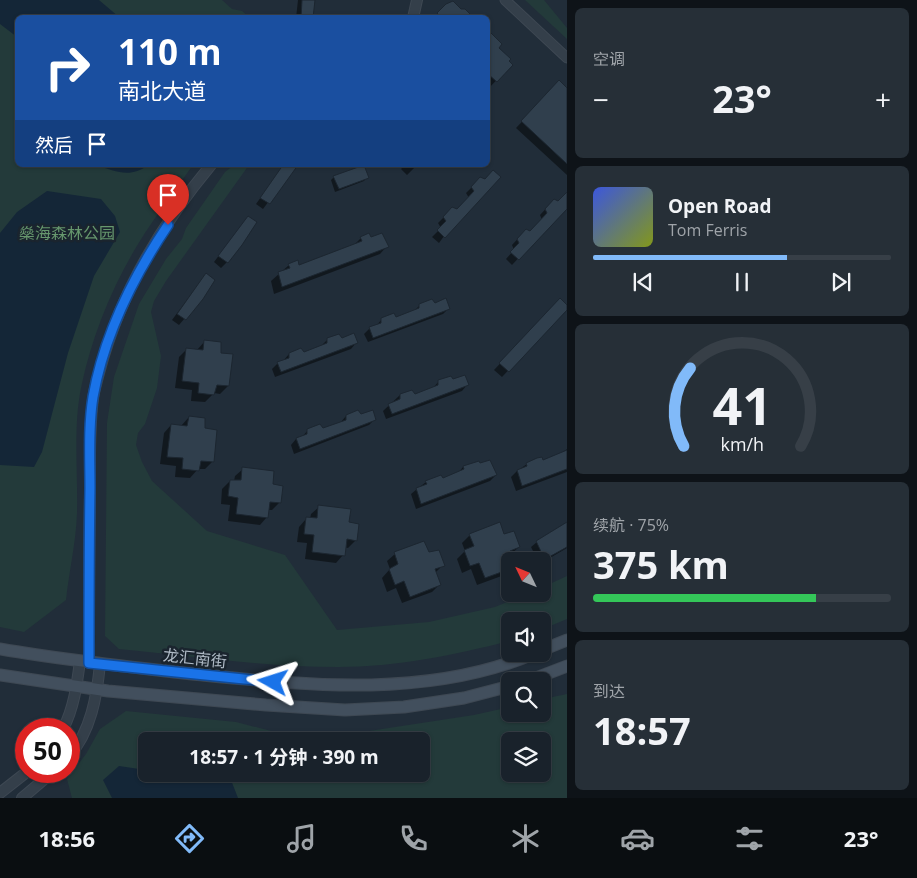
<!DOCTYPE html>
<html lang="zh">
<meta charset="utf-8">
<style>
:root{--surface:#19222b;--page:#262f37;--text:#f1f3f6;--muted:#9fa4a9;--line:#373f47;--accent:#81baf9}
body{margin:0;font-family:"Open Sans","Noto Sans SC",sans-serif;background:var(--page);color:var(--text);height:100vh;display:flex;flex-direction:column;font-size:19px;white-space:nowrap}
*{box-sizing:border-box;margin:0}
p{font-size:16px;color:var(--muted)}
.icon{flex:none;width:28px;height:28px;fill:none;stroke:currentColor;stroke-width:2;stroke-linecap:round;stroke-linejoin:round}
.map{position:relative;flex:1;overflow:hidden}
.panel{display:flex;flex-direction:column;gap:8px;padding:8px;background:#0e1318;width:350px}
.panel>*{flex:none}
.guide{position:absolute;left:15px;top:15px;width:475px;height:152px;border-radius:8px;box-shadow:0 1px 4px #0004,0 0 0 1px var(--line);background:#1a4fa0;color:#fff;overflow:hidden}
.needle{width:32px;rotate:313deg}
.buttons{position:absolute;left:501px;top:552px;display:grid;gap:10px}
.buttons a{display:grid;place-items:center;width:50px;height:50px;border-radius:8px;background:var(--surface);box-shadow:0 1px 4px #0004,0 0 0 1px var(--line);font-size:25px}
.speed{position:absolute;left:15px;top:718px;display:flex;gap:10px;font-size:25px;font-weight:700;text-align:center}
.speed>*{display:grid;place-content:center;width:65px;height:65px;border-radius:50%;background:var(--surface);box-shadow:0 1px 4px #0004,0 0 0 1px var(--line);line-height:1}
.speed .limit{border:8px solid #d22;background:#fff;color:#111}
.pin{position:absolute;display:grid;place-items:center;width:42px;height:42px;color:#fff;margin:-51px -21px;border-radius:50% 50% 50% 0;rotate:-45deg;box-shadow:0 0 5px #0007}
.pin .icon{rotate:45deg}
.me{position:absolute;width:55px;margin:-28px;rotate:276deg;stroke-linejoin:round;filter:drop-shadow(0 0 4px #0008)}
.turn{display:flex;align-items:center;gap:18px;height:105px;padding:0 20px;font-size:22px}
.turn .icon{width:65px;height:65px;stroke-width:2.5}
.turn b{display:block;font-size:35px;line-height:42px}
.then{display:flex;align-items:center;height:48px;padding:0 20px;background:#0003;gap:10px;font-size:19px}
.big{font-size:38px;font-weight:700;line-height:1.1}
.panel .card{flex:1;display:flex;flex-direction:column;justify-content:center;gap:8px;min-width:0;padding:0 18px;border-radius:8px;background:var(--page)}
.panel .dial{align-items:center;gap:0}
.dial svg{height:130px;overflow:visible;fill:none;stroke:var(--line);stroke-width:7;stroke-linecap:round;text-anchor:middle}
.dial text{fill:var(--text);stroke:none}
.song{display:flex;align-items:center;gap:15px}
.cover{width:60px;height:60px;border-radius:8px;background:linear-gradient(135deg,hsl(230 70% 55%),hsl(70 70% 35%))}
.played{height:5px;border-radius:2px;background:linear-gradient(90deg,var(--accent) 65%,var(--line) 65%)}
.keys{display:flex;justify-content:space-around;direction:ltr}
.heat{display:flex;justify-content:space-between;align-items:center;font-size:28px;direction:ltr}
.charge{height:8px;border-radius:4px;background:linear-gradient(90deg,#34c759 75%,var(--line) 0)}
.trip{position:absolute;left:138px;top:732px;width:292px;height:50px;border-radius:8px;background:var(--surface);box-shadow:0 1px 4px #0004,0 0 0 1px var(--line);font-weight:700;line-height:50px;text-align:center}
.dock{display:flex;height:80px;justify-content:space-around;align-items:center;background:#0a0e11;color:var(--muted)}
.dock .icon{width:35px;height:35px}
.dock .selected{color:var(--accent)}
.dock b{font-size:22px;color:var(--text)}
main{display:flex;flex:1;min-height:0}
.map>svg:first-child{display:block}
.green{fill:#233a3a;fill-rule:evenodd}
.water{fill:#142637}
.shadow{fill:#0007}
.building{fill:#303f4d;stroke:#1c2630}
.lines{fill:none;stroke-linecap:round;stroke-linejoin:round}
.minor-casing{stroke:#3e4853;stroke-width:11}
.tertiary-casing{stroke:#3e4853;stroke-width:12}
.secondary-casing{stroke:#3e4853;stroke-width:13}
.minor{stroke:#343f4a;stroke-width:9}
.tertiary{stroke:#343f4a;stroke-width:10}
.secondary{stroke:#424f5d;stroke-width:11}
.route-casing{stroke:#114b97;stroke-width:12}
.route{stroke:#1a73e8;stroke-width:9}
.labels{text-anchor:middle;stroke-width:5;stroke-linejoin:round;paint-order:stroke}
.park-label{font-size:16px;fill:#66976d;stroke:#1a242e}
.street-label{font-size:16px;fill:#afbac6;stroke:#1a242e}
</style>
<main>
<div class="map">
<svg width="567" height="798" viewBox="0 0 567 798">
<rect width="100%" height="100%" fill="#212d39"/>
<path class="green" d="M0 0H222L232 9 242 11 249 17 18 18V165H193C179 185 164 204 151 224 118 272 93 330 81 388 73 428 78 472 77 513 76 542 69 572 66 600L24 632 0 627Z
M525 0H544L567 28V39Z
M234 165H249L166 281 154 301 151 312 161 356 157 388 145 424 138 433 136 445 142 462 152 481 207 531 285 555 337 630 429 622 495 607 527 594H542L543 587 567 576V619L543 629 542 621H510V641C453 655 397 667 338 667 265 667 192 656 119 649L105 636 107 423 114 377 139 304 166 259 182 239 186 228 225 172Z
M567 694V798H72L67 779 86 754 100 729 126 711 236 722 275 732 356 733 474 715 510 707V714H542L543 699ZM146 741H421V774H146ZM510 741H542V774H510Z"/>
<path class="water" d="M0 0H99L119 17 18 18 17 37 0 24Z
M96 165H148C130 179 115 171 96 165Z
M47 191 101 199 115 216 120 232 94 276 68 353 42 452 34 467 0 465V233L17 212Z
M119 766 146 770V774H215L231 780 238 798H112L103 780Z"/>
<path class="shadow" d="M298 0H313L312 18H296Z
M446 5 460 10 472 18H434Z
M488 32 500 44 497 48 511 65 488 89Z
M554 88 567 89V175L516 128Z
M284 165H296L263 209 256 204Z
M405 165H417L407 175 401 169Z
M334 177H367L364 181 335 192 331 180Z
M481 178 485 180 439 243 432 237 441 228 438 223 453 208 457 211 469 198 466 193Z
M567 194V206L512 265 506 259 514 250 512 245 526 230 530 233 542 220 540 215 554 200 558 203Z
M248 217 227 262 221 268 214 262Z
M382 234 387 246 380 254 274 294 271 281 289 265 298 267 353 246 361 238 370 239Z
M201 281 202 298 179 325 172 320Z
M434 304 449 308 443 314 368 342 364 334 370 328 376 326 382 319H396L414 311 420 305Z
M554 306 567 307V308L502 377 494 370Z
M328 339H342L356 343 351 349 275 377 272 369 278 363 283 361 289 354 303 353 322 345Z
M205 341 219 354 228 386 220 394 214 393 205 402 191 401 192 390 175 388 179 357 187 349 197 350Z
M439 381H453L467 385 462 391 386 419 383 411 400 395H414L433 388Z
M346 416 375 419 369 425 294 454 291 445 296 439 302 437 308 430H322L340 423Z
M189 417 204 430 212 462 205 469H198L190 478 175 477 176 466 160 464 164 433 171 425 181 426Z
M567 449V472L516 491 511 477 517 471 527 464 542 461 559 455Z
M463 467 496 475 490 481 416 509 411 494 417 489 426 482 442 479 458 473Z
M243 469 280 502 272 510H268L267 517 260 525 228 521 230 505 221 504 222 489 230 481H234L235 476Z
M319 507 348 523 356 540 348 548 344 547 343 555 336 563 305 559 307 543 297 542 299 527 306 519H310L311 514Z
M567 524V548L543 562 542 560 538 561 531 547 537 542Z
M470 535H503L519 547 510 555 513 561H510V570L507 574 477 585 471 569 462 573 457 559 465 551 462 543Z
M395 554H428L443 565 435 573 439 585 432 592 402 603 396 588 387 592 382 578 390 569 387 561Z"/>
<path class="building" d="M302 0H315L313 18H301Z
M453 1 461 9H465L474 18H442L437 13 446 4Z
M488 30 502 44 499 48 511 59 509 61 513 65 497 82 488 74Z
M559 80 567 88V164L521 121Z
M283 165H298L270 204 260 198Z
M364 165 369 178 339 189 333 176Z
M493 170 501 177 445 238 437 230 446 221 443 217 452 207 457 209 474 191 471 187 480 177 485 179Z
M567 192V209L519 260 510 252 519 243 517 239 526 229 530 231 547 213 545 209 554 199 558 201Z
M248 216 257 222 242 245 228 263 218 256Z
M369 233 371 237 382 233 389 247 282 287 278 272 290 268 288 264 298 260 299 265 362 241 360 237Z
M206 273 215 280 203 299 186 320 177 314Z
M446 298 450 309 373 338 369 327 381 323V318L394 313 396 317 419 308V304L432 299 435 303Z
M560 298 567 305V310L509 372 499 363Z
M354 333 358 343 281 372 277 362 289 358V353L301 348 304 352 327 343V338L339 334 342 338Z
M204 340 221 342V353L233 354 229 386 217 385 214 395 198 393 199 383 182 381 186 348 203 350Z
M465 375 469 385 392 414 388 404 400 399V394L412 390 415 394 438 385V380L451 376 453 379Z
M358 410 361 414 373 410 376 420 300 449 296 438 307 434V429L320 424 323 428 346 420V415Z
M189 416 205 418V428L217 430 214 462 201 461 199 471 182 469 183 458 167 457 171 424 187 426Z
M567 450V469L522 486 517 470 527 466 526 463 537 458 542 457 543 460Z
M490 460 497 475 421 504 416 488 427 484 425 481 441 475 443 478 464 469 463 466 479 461 480 463Z
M242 467 274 471 273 484 283 486 281 503 270 502 268 518 236 514 238 498 228 496 230 480H241Z
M318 505 351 509 349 522 359 524 357 541 347 539 345 556 312 552 314 535 304 534 306 517 317 518Z
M500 522 504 534 514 531 520 547 510 551 514 561H510V569L485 578 479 563 470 566 464 550 474 546 469 534Z
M567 522V547L549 557 548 556 544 558 536 541Z
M424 541 429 552 439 550 445 566 435 569 441 585 410 597 404 581 395 585 389 569 398 564 394 552Z"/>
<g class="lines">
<g class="minor-casing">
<path id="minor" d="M505 0 567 58"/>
</g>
<g class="tertiary-casing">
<path id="tertiary" d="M413 18 417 0
M89 663C89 606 89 550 90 493 90 462 89 429 93 399 94 390 97 381 99 373 119 296 161 225 211 165
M63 729C74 708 77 684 80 661
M69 756C91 732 97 695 100 664
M0 793 28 771
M22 798 54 771"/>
</g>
<g class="secondary-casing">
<path id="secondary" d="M0 649C64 660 128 667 192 674 305 685 426 699 533 654
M542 650 567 640
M0 675 108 691 266 705 345 710 404 707 464 698 510 686
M528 681 567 666"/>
</g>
<use href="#minor" class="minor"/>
<use href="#tertiary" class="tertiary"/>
<use href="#secondary" class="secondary"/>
</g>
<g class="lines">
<g class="route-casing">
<path id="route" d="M168 225C133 277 104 335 93 397 88 427 90 459 90 488 89 547 89 605 89 663L273 682"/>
</g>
<use href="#route" class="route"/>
</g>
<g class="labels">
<g class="park-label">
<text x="67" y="239">燊海森林公园</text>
</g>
<g class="street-label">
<text transform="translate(195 658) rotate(6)" y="6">龙汇南街</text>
</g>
</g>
</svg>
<div class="buttons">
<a><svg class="needle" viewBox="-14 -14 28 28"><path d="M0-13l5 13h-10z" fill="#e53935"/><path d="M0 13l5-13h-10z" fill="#9fa4a9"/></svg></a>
<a><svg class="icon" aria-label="sound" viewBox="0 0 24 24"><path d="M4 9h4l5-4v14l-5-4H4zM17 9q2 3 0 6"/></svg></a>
<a><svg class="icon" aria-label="search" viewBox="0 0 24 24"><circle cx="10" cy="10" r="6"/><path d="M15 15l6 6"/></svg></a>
<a><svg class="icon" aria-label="layers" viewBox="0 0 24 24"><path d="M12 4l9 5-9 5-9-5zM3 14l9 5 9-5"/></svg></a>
</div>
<div class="speed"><div class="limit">50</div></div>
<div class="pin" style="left:168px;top:225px;background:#d93025"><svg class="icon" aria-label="arrive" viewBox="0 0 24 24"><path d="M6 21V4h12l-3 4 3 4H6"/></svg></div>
<svg class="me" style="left:273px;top:682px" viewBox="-20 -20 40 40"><path d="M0-17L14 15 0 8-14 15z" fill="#1a73e8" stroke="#fff" stroke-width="4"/></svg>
<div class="trip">18:57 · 1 分钟 · 390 m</div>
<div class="guide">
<div class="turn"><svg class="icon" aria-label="right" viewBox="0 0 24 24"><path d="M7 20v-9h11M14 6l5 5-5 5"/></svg><div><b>110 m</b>南北大道</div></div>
<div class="then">然后<svg class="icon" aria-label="arrive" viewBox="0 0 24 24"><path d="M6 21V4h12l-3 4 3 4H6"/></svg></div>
</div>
</div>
<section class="panel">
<div class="card"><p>空调</p>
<div class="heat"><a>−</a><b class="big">23°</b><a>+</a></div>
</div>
<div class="card">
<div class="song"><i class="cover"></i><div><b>Open Road</b><p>Tom Ferris</p></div></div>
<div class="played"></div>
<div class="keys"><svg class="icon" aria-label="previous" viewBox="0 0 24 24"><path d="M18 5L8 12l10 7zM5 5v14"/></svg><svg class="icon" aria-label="pause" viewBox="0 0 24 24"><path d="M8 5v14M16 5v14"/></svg><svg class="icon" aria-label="next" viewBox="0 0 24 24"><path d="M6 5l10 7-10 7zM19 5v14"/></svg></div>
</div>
<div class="card dial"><svg viewBox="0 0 100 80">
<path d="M14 69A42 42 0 1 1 86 69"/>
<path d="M14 69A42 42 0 0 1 18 21" stroke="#81baf9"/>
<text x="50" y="56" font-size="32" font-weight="700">41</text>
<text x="50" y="72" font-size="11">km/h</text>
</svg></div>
<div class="card"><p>续航 · 75%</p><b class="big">375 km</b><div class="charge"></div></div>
<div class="card"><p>到达</p><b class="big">18:57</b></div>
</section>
</main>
<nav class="dock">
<b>18:56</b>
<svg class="icon selected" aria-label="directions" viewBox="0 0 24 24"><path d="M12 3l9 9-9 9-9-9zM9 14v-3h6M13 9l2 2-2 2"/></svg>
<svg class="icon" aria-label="music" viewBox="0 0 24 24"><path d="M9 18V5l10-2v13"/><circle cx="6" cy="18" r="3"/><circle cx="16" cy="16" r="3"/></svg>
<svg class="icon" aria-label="phone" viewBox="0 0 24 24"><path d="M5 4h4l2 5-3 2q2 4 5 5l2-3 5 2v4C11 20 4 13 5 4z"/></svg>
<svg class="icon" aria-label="climate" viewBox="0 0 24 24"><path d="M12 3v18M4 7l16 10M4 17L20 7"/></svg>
<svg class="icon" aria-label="car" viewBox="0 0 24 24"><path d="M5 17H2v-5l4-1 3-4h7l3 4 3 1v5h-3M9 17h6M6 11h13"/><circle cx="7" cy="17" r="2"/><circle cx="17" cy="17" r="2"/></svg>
<svg class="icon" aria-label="filters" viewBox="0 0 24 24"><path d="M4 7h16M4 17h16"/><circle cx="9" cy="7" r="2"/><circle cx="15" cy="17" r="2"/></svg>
<b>23°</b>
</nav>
